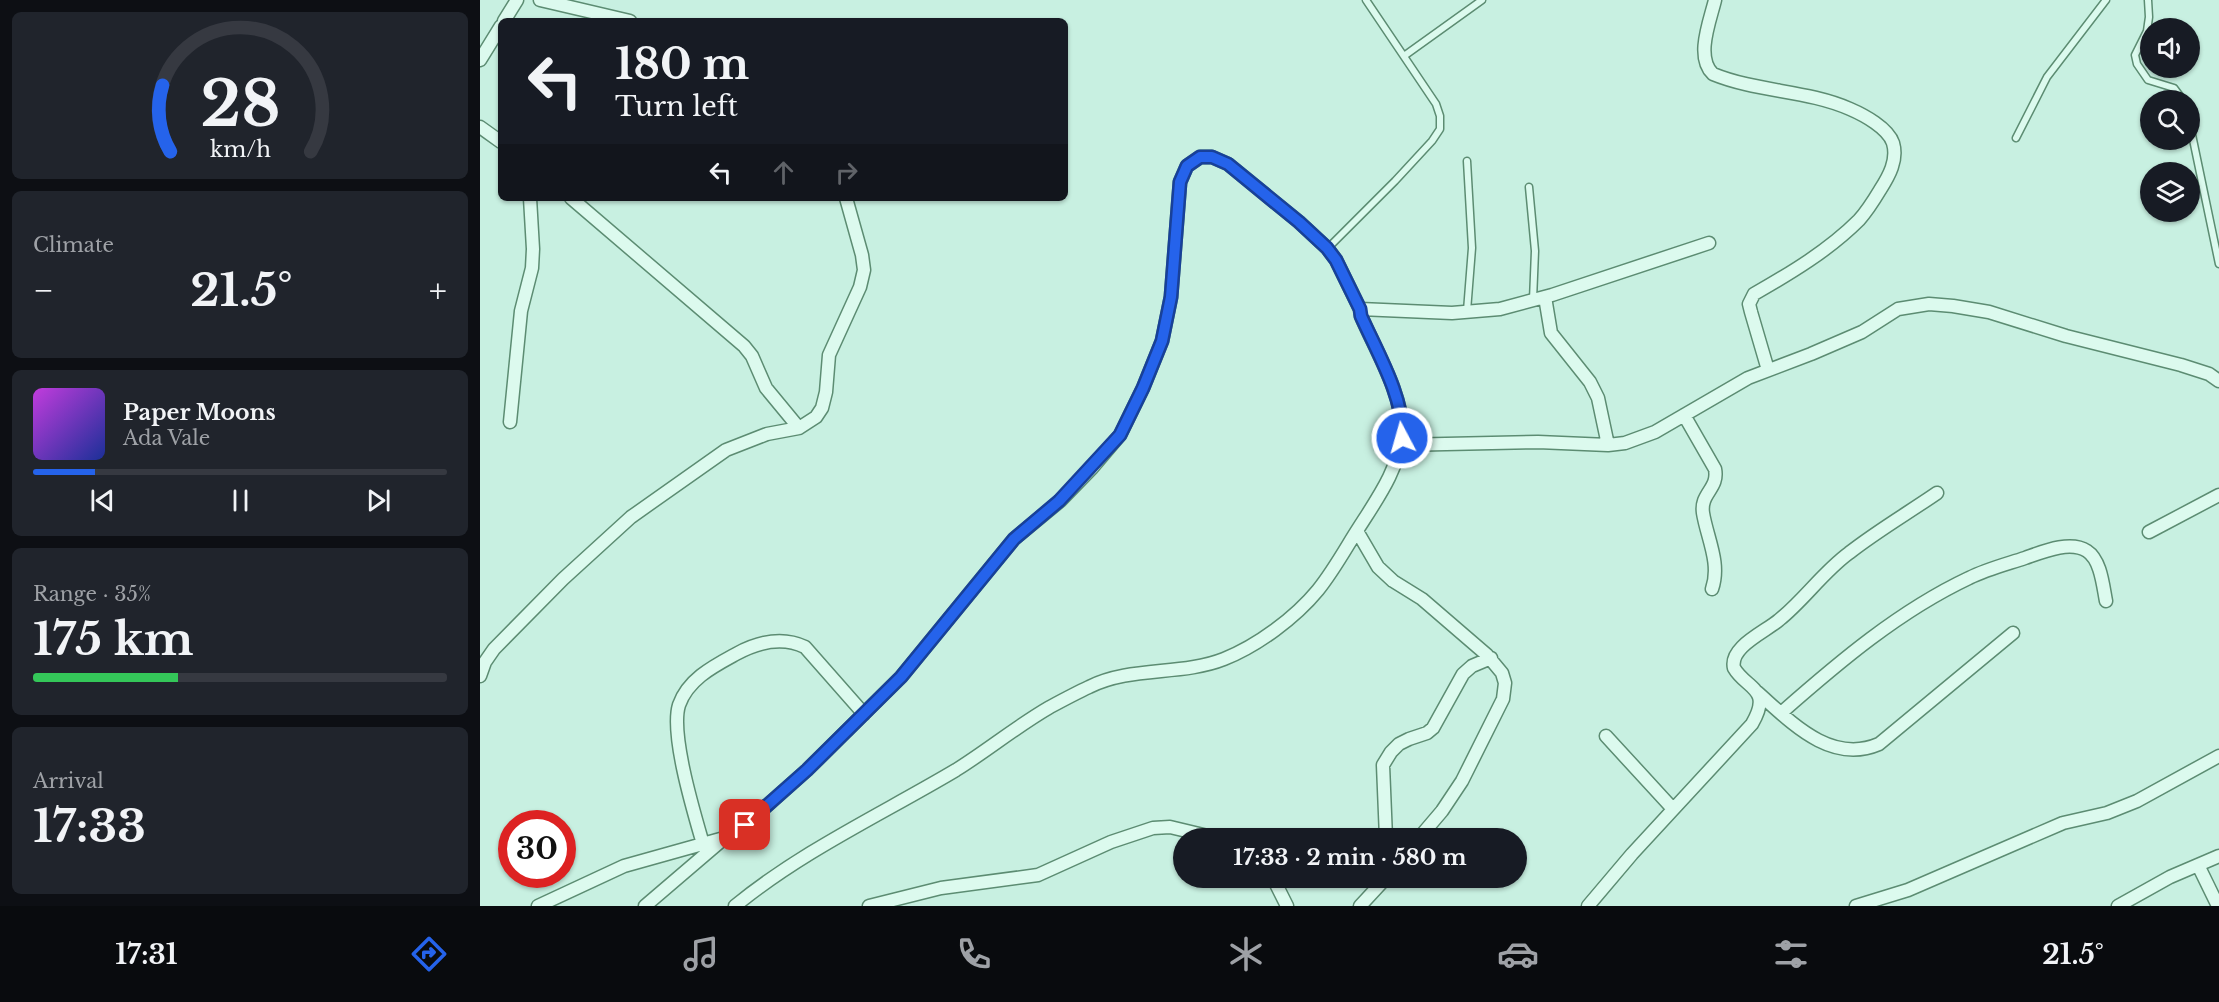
<!DOCTYPE html>
<meta charset="utf-8">
<style>
:root{--surface:#171b24;--page:#20242c;--text:#f1f3f6;--muted:#9ea1a6;--line:#363941;--accent:#2563eb}
body{margin:0;font-family:"Libre Baskerville",serif;background:var(--page);color:var(--text);height:100vh;display:flex;flex-direction:column;font-size:22px;white-space:nowrap}
*{box-sizing:border-box;margin:0}
p{font-size:20px;color:var(--muted)}
.icon{flex:none;width:33px;height:33px;fill:none;stroke:currentColor;stroke-width:2;stroke-linecap:round;stroke-linejoin:round}
.map{position:relative;flex:1;overflow:hidden}
.details{display:flex;flex-direction:column;gap:12px;padding:12px;background:#0d0f14;width:480px}
.details>*{flex:none}
.top-card{position:absolute;left:18px;top:18px;width:570px;height:183px;border-radius:9px;box-shadow:0 2px 4px #0004;background:#171b24;color:var(--text);overflow:hidden}
.controls{position:absolute;left:1660px;top:18px;display:grid;gap:12px}
.controls a{display:grid;place-items:center;width:60px;height:60px;border-radius:50%;background:var(--surface);box-shadow:0 2px 4px #0004;font-size:30px}
.speed{position:absolute;left:18px;top:810px;display:flex;gap:12px;font-size:30px;font-weight:700;text-align:center}
.speed>*{display:grid;place-content:center;width:78px;height:78px;border-radius:50%;background:var(--surface);box-shadow:0 2px 4px #0004;line-height:1}
.speed .limit{border:9px solid #d22;background:#fff;color:#111}
.pin{position:absolute;display:grid;place-items:center;width:51px;height:51px;color:#fff;margin:-26px;border-radius:12px;box-shadow:0 3px 9px #0006}
.me{position:absolute;width:66px;margin:-33px;rotate:354deg;stroke-linejoin:round;filter:drop-shadow(0 0 4px #0008)}
.turn{display:flex;align-items:center;gap:21px;height:126px;padding:0 18px;font-size:27px}
.turn .icon{width:78px;height:78px;stroke-width:2.5}
.turn b{display:block;font-size:42px;line-height:51px}
.lanes{display:flex;align-items:center;height:57px;padding:0 18px;background:#0003;justify-content:center;gap:30px;direction:ltr}
.lanes .off{opacity:.35}
.big{font-size:45px;font-weight:800;line-height:1.1}
.details .widget{flex:1;display:flex;flex-direction:column;justify-content:center;gap:9px;min-width:0;padding:0 21px;border-radius:9px;background:var(--page)}
.details .dial{align-items:center;gap:0}
.dial svg{height:156px;overflow:visible;fill:none;stroke:var(--line);stroke-width:7;stroke-linecap:round;text-anchor:middle}
.dial text{fill:var(--text);stroke:none}
.song{display:flex;align-items:center;gap:18px}
.cover{width:72px;height:72px;border-radius:9px;background:linear-gradient(135deg,hsl(290 70% 55%),hsl(230 70% 35%))}
.played{height:6px;border-radius:3px;background:linear-gradient(90deg,var(--accent) 15%,var(--line) 15%)}
.keys{display:flex;justify-content:space-around;direction:ltr}
.heat{display:flex;justify-content:space-between;align-items:center;font-size:33px;direction:ltr}
.charge{height:9px;border-radius:4px;background:linear-gradient(90deg,#34c759 35%,var(--line) 0)}
.trip{position:absolute;left:693px;top:828px;width:354px;height:60px;border-radius:30px;background:var(--surface);box-shadow:0 2px 4px #0004;font-weight:800;line-height:60px;text-align:center}
.tab-bar{display:flex;height:96px;justify-content:space-around;align-items:center;background:#090b0e;color:var(--muted)}
.tab-bar .icon{width:42px;height:42px}
.tab-bar .on{color:var(--accent)}
.tab-bar b{font-size:27px;color:var(--text)}
main{display:flex;flex:1;min-height:0}
.map>svg:first-child{display:block}
.lines{fill:none;stroke-linecap:round;stroke-linejoin:round}
.lane-casing{stroke:#5c8c72;stroke-width:9}
.street-casing{stroke:#5c8c72;stroke-width:15}
.lane{stroke:#dcfaee;stroke-width:6}
.street{stroke:#dcfaee;stroke-width:12}
.route-casing{stroke:#184099;stroke-width:15}
.route{stroke:#2563eb;stroke-width:10}
</style>
<main>
<section class="details">
<div class="widget dial"><svg viewBox="0 0 100 80">
<path d="M14 69A42 42 0 1 1 86 69"/>
<path d="M14 69A42 42 0 0 1 10 35" stroke="#2563eb"/>
<text x="50" y="56" font-size="32" font-weight="700">28</text>
<text x="50" y="72" font-size="11">km/h</text>
</svg></div>
<div class="widget"><p>Climate</p>
<div class="heat"><a>−</a><b class="big">21.5°</b><a>+</a></div>
</div>
<div class="widget">
<div class="song"><i class="cover"></i><div><b>Paper Moons</b><p>Ada Vale</p></div></div>
<div class="played"></div>
<div class="keys"><svg class="icon" aria-label="previous" viewBox="0 0 24 24"><path d="M18 5L8 12l10 7zM5 5v14"/></svg><svg class="icon" aria-label="pause" viewBox="0 0 24 24"><path d="M8 5v14M16 5v14"/></svg><svg class="icon" aria-label="next" viewBox="0 0 24 24"><path d="M6 5l10 7-10 7zM19 5v14"/></svg></div>
</div>
<div class="widget"><p>Range · 35%</p><b class="big">175 km</b><div class="charge"></div></div>
<div class="widget"><p>Arrival</p><b class="big">17:33</b></div>
</section>
<div class="map">
<svg width="1739" height="906" viewBox="0 0 1739 906">
<rect width="100%" height="100%" fill="#c8f0e1"/>
<g class="lines">
<g class="lane-casing">
<path id="lane" d="M1668 0 1669 17 1667 31 1655 55 1657 64 1668 80 1694 88 1703 100
M924 56 1002 0
M1710 125 1739 264
M1536 138 1567 77 1626 0
M1049 187 1055 251 1053 300
M848 248 915 181 952 141 960 129V116L956 104 886 0
M987 311 992 248 987 161"/>
</g>
<g class="street-casing">
<path id="street" d="M60 0 150 21
M1235 0C1230 21 1215 57 1233 74 1277 92 1327 90 1370 109 1384 115 1408 128 1413 143 1418 160 1409 176 1400 190 1394 200 1387 211 1379 220 1349 250 1311 273 1274 294L1269 304 1271 312 1288 370
M24 21 37 0
M0 60 21 26
M0 127 21 142
M91 198 264 346 272 356 286 388 319 428
M1065 297 1071 333 1110 382 1118 398 1128 445
M880 309 972 313 1020 309 1072 295 1229 243
M1204 415 1235 469C1239 489 1220 493 1223 513 1227 538 1241 563 1232 589
M30 422 41 311 52 268 53 249 50 198
M920 445 1058 442 1128 445 1145 443 1175 432 1268 378 1331 354 1382 332 1418 309 1449 304 1473 306 1509 312 1586 336 1701 365 1729 374 1739 381
M877 531 898 567 913 581 942 599 1007 655 1022 673 1025 683 1023 699 982 781 962 811 939 838
M1669 532 1739 495
M0 676 5 662 14 649 83 579 151 517 246 450 287 434 319 428 336 417 342 408 346 392 349 355 380 287 384 270 382 255 366 198
M1277 692C1310 721 1350 765 1399 744L1533 633
M1301 713C1359 662 1419 611 1489 578 1507 569 1527 564 1545 558 1562 552 1590 540 1607 551 1621 560 1623 586 1626 601
M1126 736 1193 809
M906 838 903 765 911 752 919 744 929 739 947 733 953 728 983 674 992 666 1011 658
M223 844C214 813 190 734 199 705 208 679 234 666 256 654 278 642 302 636 325 647L384 714
M1718 865 1738 906
M793 878 807 906
M58 906 144 866 244 838 265 825 327 770 421 677 534 539 580 501 612 468 640 435 663 388 682 341 691 297 700 182 707 166 720 157H732L748 164 819 222 847 248 856 260 880 309 881 316C895 349 923 395 922 431 921 469 892 506 873 537 862 555 851 574 838 590 815 618 777 646 744 659 701 676 651 666 609 687 596 693 583 700 570 707 537 726 508 750 476 770 402 814 322 851 255 906
M165 906 241 841
M389 906 461 888 558 875 631 842 673 828 690 827 736 838
M880 906 906 878
M1108 906 1152 854 1272 724C1293 688 1266 689 1254 668 1249 647 1285 632 1299 620 1324 600 1343 572 1369 553 1397 531 1428 513 1457 493
M1376 906 1428 890 1583 823 1627 813 1657 801 1739 756
M1638 906 1690 877 1739 856"/>
</g>
<use href="#lane" class="lane"/>
<use href="#street" class="street"/>
</g>
<g class="lines">
<g class="route-casing">
<path id="route" d="M265 825 327 770 421 677 534 539 579 501 640 435 663 388 682 341 691 297 700 182 707 166 720 157H732L748 164 819 222 847 248 856 260 880 309 881 316C897 352 925 399 922 438"/>
</g>
<use href="#route" class="route"/>
</g>
</svg>
<div class="controls">
<a><svg class="icon" aria-label="sound" viewBox="0 0 24 24"><path d="M4 9h4l5-4v14l-5-4H4zM17 9q2 3 0 6"/></svg></a>
<a><svg class="icon" aria-label="search" viewBox="0 0 24 24"><circle cx="10" cy="10" r="6"/><path d="M15 15l6 6"/></svg></a>
<a><svg class="icon" aria-label="layers" viewBox="0 0 24 24"><path d="M12 4l9 5-9 5-9-5zM3 14l9 5 9-5"/></svg></a>
</div>
<div class="speed"><div class="limit">30</div></div>
<div class="pin" style="left:265px;top:825px;background:#d93025"><svg class="icon" aria-label="arrive" viewBox="0 0 24 24"><path d="M6 21V4h12l-3 4 3 4H6"/></svg></div>
<svg class="me" style="left:922px;top:438px" viewBox="-20 -20 40 40"><circle r="17" fill="#2563eb" stroke="#fff" stroke-width="3"/><path d="M0-11L8 9 0 5-8 9z" fill="#fff"/></svg>
<div class="trip">17:33 · 2 min · 580 m</div>
<div class="top-card">
<div class="turn"><svg class="icon" aria-label="left" viewBox="0 0 24 24"><path d="M17 20v-9H6M10 6l-5 5 5 5"/></svg><div><b>180 m</b>Turn left</div></div>
<div class="lanes"><svg class="icon" aria-label="left" viewBox="0 0 24 24"><path d="M17 20v-9H6M10 6l-5 5 5 5"/></svg><svg class="icon off" aria-label="ahead" viewBox="0 0 24 24"><path d="M12 20V5M6 11l6-6 6 6"/></svg><svg class="icon off" aria-label="right" viewBox="0 0 24 24"><path d="M7 20v-9h11M14 6l5 5-5 5"/></svg></div>
</div>
</div>
</main>
<nav class="tab-bar">
<b>17:31</b>
<svg class="icon on" aria-label="directions" viewBox="0 0 24 24"><path d="M12 3l9 9-9 9-9-9zM9 14v-3h6M13 9l2 2-2 2"/></svg>
<svg class="icon" aria-label="music" viewBox="0 0 24 24"><path d="M9 18V5l10-2v13"/><circle cx="6" cy="18" r="3"/><circle cx="16" cy="16" r="3"/></svg>
<svg class="icon" aria-label="phone" viewBox="0 0 24 24"><path d="M5 4h4l2 5-3 2q2 4 5 5l2-3 5 2v4C11 20 4 13 5 4z"/></svg>
<svg class="icon" aria-label="climate" viewBox="0 0 24 24"><path d="M12 3v18M4 7l16 10M4 17L20 7"/></svg>
<svg class="icon" aria-label="car" viewBox="0 0 24 24"><path d="M5 17H2v-5l4-1 3-4h7l3 4 3 1v5h-3M9 17h6M6 11h13"/><circle cx="7" cy="17" r="2"/><circle cx="17" cy="17" r="2"/></svg>
<svg class="icon" aria-label="filters" viewBox="0 0 24 24"><path d="M4 7h16M4 17h16"/><circle cx="9" cy="7" r="2"/><circle cx="15" cy="17" r="2"/></svg>
<b>21.5°</b>
</nav>
